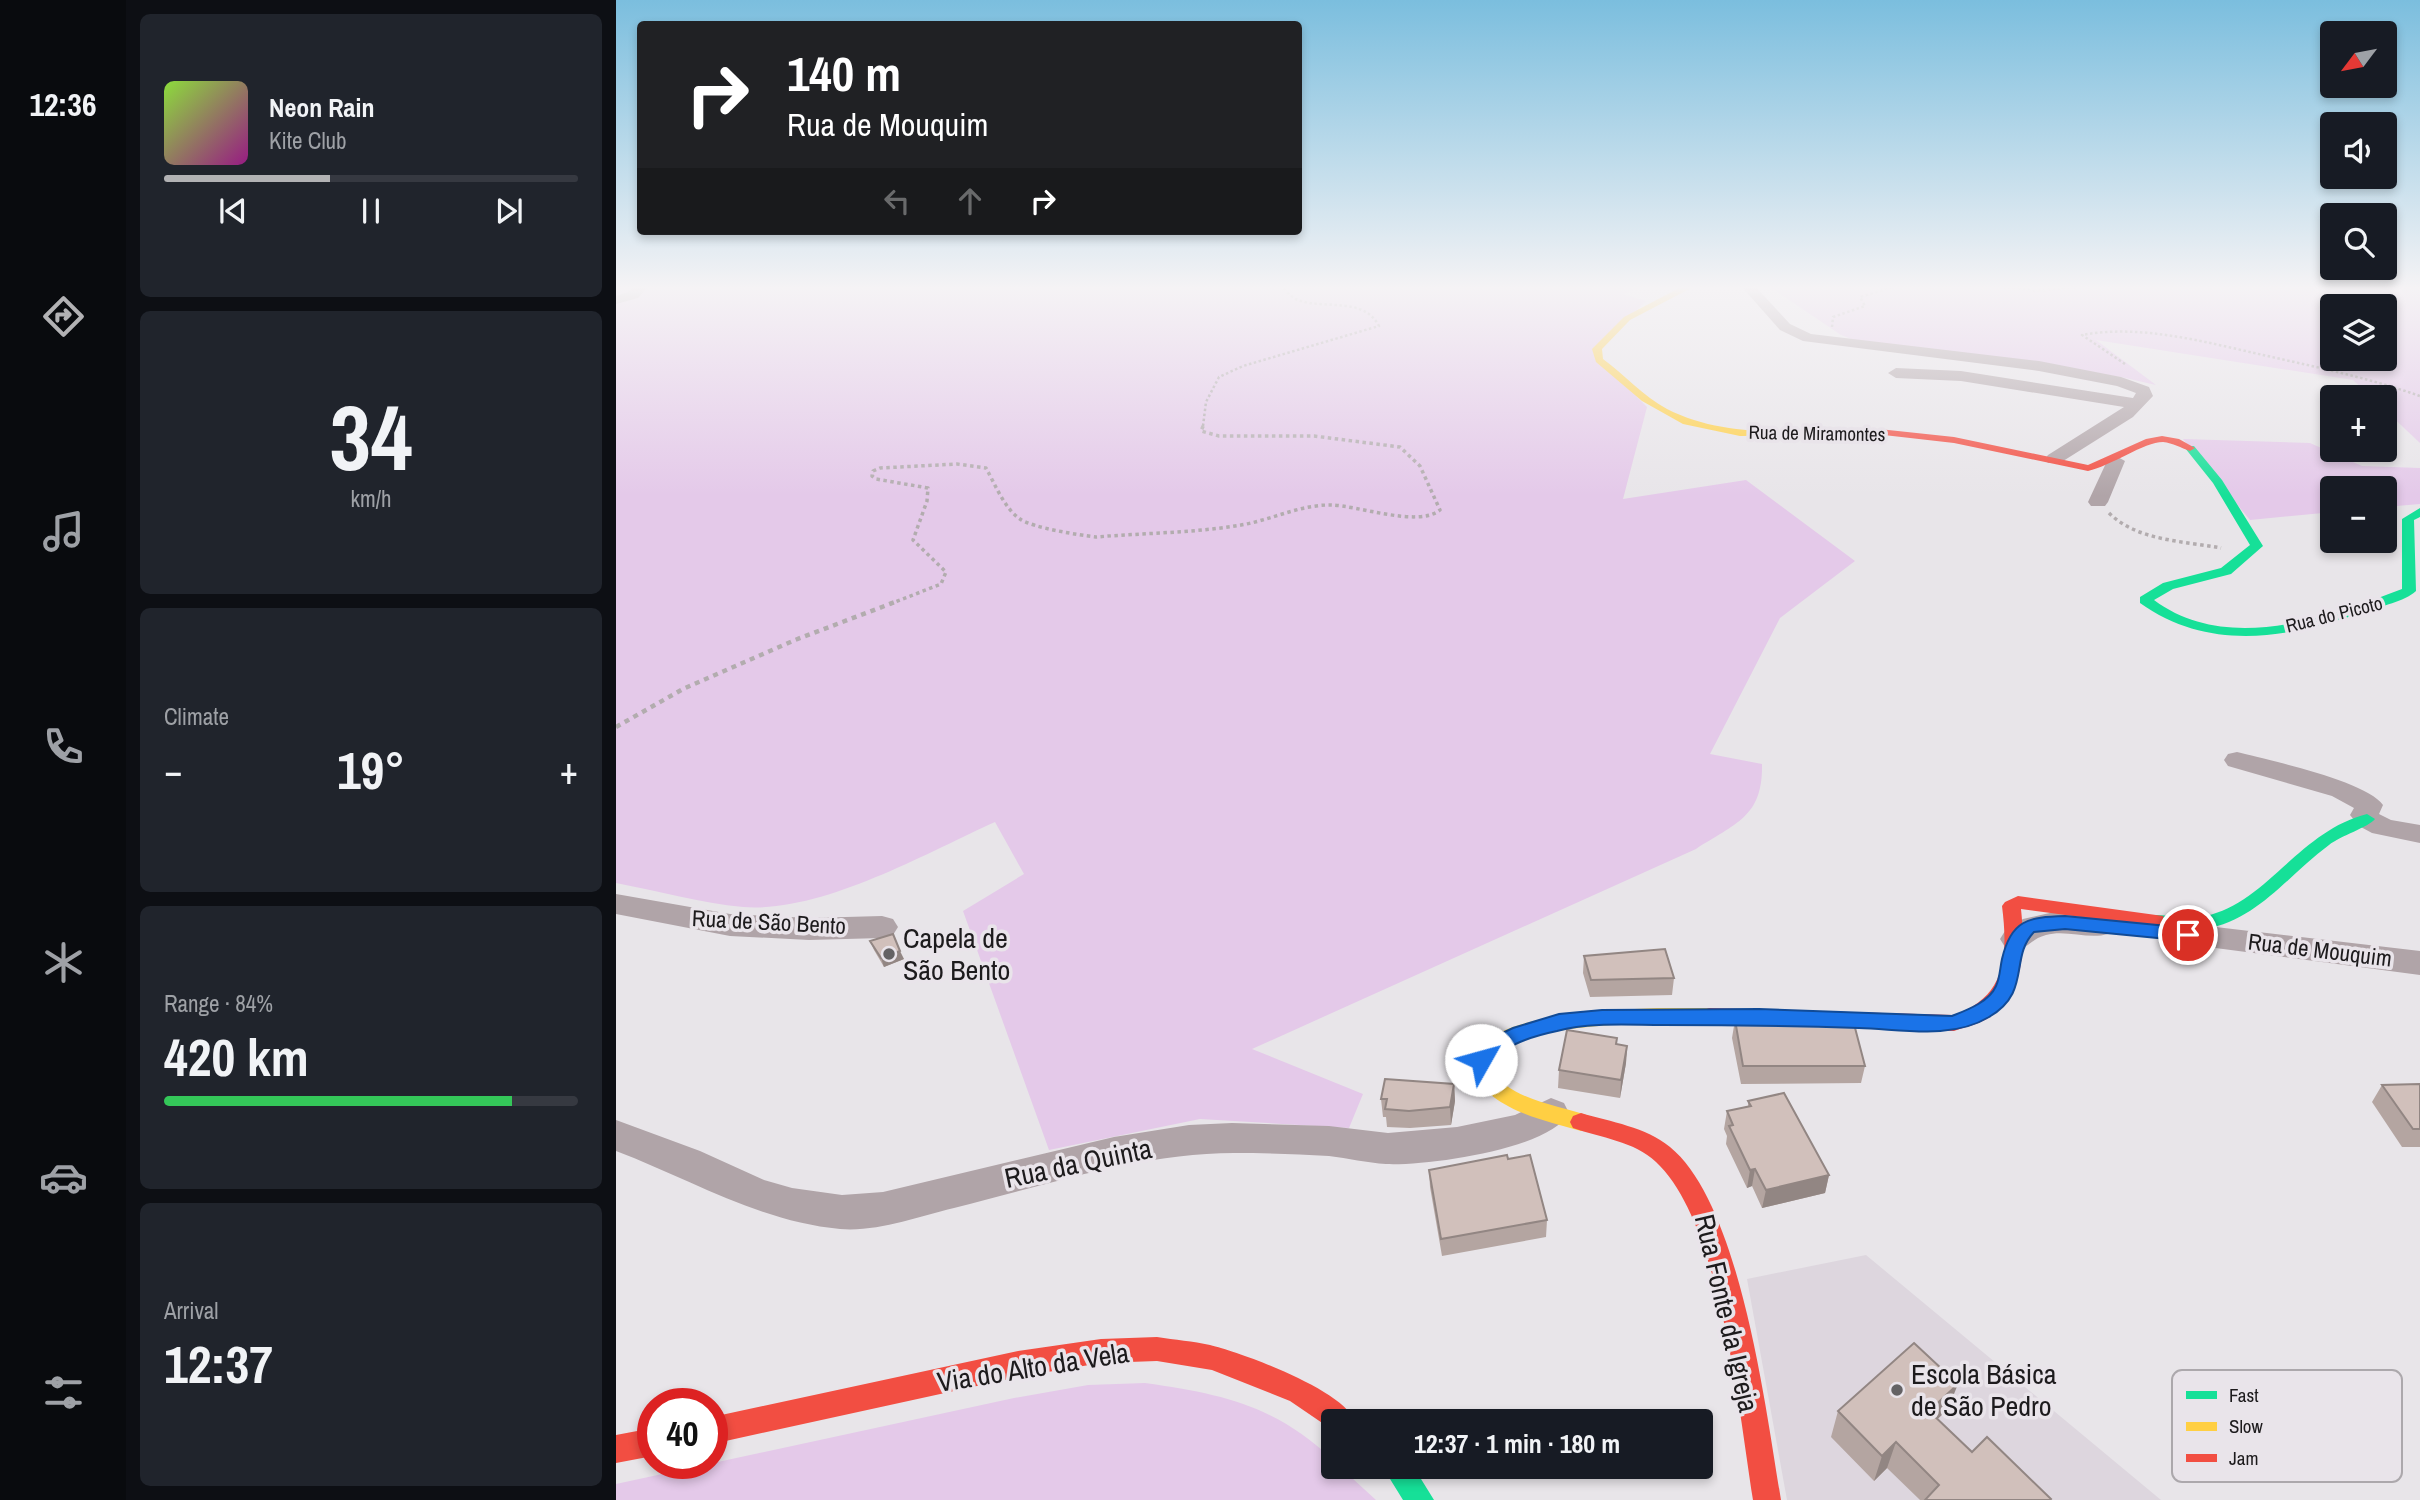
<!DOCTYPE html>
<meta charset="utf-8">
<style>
:root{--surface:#171b24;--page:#20242c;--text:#f1f3f6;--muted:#9ea1a6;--line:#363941;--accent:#b2b2b4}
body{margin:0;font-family:"Archivo Narrow",sans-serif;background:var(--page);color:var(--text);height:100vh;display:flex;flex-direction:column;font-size:26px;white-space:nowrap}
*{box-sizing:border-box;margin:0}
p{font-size:23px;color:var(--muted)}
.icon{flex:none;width:38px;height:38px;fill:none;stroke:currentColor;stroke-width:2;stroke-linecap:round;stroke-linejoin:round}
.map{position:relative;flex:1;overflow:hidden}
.drawer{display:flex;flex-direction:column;gap:14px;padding:14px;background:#0d0f14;width:490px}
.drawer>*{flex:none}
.guide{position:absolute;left:21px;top:21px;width:665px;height:214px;border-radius:7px;box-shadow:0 4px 10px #0003;background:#202124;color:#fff;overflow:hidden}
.needle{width:46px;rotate:238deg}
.fabs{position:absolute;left:1704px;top:21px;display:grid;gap:14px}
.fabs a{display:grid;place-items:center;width:77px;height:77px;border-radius:7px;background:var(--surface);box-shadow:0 4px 10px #0003;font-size:35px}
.speed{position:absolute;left:21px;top:1388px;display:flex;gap:14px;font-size:35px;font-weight:700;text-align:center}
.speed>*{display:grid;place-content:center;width:91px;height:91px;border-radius:50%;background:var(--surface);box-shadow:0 4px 10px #0003;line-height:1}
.speed .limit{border:10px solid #d22;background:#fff;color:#111}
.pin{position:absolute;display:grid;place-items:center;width:60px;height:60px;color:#fff;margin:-30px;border:4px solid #fff;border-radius:50%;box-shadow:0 2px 7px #0007}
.me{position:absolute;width:77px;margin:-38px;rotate:52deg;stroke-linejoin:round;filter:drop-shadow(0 0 5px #0008)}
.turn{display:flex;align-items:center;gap:24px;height:147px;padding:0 35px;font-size:32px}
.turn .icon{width:91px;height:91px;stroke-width:2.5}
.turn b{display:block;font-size:49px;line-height:60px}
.lanes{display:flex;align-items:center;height:66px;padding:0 35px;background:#0003;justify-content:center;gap:35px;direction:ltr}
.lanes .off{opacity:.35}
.big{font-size:52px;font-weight:700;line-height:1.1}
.drawer .tile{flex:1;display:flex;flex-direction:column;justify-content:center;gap:10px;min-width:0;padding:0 24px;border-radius:10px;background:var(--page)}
.drawer .dial{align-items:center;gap:0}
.dial b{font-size:91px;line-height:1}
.song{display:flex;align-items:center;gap:21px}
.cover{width:84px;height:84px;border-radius:10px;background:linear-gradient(135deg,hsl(90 70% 55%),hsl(310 70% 35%))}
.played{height:7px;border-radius:4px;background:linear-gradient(90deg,var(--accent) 40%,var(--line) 40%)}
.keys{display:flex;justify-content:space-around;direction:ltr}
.heat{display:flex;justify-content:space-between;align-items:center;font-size:38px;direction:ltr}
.charge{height:10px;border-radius:5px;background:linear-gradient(90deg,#34c759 84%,var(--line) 0)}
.trip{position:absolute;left:705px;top:1409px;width:392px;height:70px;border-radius:7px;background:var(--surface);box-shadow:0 4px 10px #0003;font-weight:700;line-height:70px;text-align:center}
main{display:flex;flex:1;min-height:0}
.tab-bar{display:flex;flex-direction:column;width:126px;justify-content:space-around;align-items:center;background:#090b0e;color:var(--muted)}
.tab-bar .icon{width:49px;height:49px}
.tab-bar .selected{color:var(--accent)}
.tab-bar b{font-size:32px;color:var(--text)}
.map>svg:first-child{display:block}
.built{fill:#ddd6de}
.green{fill:#e4c9e9;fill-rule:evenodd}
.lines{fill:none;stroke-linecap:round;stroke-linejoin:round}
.path-far2{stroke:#b2acae;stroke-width:2.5;stroke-dasharray:2.5 2.5;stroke-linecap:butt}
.path-far1{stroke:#b2acae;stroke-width:3.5;stroke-dasharray:3.5 3.5;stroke-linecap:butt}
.path{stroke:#b2acae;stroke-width:4.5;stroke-dasharray:5 5;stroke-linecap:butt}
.street{fill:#b0a4a8;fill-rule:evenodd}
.fast{fill:#16e098;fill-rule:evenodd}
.slow{fill:#ffcf43;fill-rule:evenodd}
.jam{fill:#f24e42;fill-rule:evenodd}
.wall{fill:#b4a5a1}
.shaded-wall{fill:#928683}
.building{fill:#d1c0bb;stroke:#928683;stroke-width:2}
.route{fill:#1a73e8;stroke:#114b97;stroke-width:2}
.poi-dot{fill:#646264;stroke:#e9e4ea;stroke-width:2.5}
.labels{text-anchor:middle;stroke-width:7;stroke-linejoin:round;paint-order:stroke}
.far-street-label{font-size:19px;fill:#1d1b1d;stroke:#e9e4ea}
.street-label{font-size:23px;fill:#1d1b1d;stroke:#e9e4ea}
.near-poi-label{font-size:28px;fill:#1d1b1d;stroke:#e9e4ea;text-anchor:start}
.near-street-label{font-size:28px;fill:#1d1b1d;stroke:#e9e4ea}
.key{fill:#e9e4ea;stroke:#aca8ac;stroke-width:2}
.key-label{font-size:19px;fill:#1d1b1d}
</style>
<main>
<nav class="tab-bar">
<b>12:36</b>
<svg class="icon selected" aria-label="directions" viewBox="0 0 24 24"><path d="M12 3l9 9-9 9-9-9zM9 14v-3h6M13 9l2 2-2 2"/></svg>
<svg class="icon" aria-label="music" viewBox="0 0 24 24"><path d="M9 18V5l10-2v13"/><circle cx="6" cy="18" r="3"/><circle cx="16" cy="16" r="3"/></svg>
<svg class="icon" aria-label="phone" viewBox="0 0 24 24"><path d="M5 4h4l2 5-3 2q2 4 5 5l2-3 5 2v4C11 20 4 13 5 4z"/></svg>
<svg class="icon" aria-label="climate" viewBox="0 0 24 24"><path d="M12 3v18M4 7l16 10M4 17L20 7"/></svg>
<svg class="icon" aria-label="car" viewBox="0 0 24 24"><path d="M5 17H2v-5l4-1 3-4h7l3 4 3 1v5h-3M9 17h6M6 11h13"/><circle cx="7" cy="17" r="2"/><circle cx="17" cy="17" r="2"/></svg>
<svg class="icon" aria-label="filters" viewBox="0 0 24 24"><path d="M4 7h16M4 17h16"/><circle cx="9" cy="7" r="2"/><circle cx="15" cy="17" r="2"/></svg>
</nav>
<section class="drawer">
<div class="tile">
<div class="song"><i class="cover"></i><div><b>Neon Rain</b><p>Kite Club</p></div></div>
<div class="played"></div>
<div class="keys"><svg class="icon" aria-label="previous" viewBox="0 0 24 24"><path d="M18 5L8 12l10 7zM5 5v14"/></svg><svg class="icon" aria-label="pause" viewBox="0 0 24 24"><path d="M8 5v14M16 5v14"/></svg><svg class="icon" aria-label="next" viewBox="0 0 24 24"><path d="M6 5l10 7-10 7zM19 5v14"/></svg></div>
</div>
<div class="tile dial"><b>34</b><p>km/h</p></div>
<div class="tile"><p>Climate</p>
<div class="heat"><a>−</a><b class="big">19°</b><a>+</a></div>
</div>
<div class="tile"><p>Range · 84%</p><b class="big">420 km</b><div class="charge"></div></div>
<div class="tile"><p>Arrival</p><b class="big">12:37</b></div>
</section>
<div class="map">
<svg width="1804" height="1500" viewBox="0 0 1804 1500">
<rect width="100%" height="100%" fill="#e8e5e9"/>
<path class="built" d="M1250 1255 1545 1500H1171L1131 1279Z"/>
<path class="green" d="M0 287H1025L1007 294 1030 301 978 353 1031 407 1007 499 1130 480 1239 561 1164 618 1094 754 1146 764C1147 817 1120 823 1080 849L636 1049 747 1094 733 1128 584 1119 433 1150 347 911 408 874 379 822C308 854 206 913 127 907 85 903 42 891 0 883Z
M1154 287H1804V443L1769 410V397H1755L1737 380 1480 340 1540 385 1505 377 1238 340 1225 335ZM1717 306H1769V359H1717Z
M1567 439 1694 443 1746 466 1804 468V504L1769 507V488H1717V512L1634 520Z
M529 1383C606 1394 659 1405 717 1460L718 1466 724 1467 760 1500H0V1484L398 1398 472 1385Z"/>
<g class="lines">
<path class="path-far2" d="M1382 286 1419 291 1470 286
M1216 327 1217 317 1249 306 1244 297 1280 286
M1509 364 1466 335C1525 324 1589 342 1647 355 1700 367 1753 378 1804 396
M587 426 590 402 603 377 627 366 763 326C747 296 709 310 682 300 675 297 670 291 665 286"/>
<path class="path-far1" d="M1493 513C1521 541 1568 541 1605 548
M274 604 325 584 330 572 297 540 311 501 312 488 260 479 256 476 257 471 264 468 341 464 370 468C379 484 388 508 404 519 417 528 463 535 480 537 528 533 578 533 625 525 655 520 683 505 714 505 741 505 802 528 824 510L804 466 784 447 698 436H603L585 431 588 424"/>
<path class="path" d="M0 727 67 689 179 640 279 602"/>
<path class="street" d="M18 286H32L22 298 0 304V296L12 292Z
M1125 286H1139L1174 324 1195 334 1423 361 1505 377 1533 387 1537 396 1517 417 1444 463H1432L1429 459 1432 455 1508 407 1345 381 1280 378 1272 373 1280 368 1345 371 1517 398 1520 393 1501 386 1423 371 1187 341 1164 330Z
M1500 456 1509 461 1492 502 1489 506H1475L1472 502 1491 461Z
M1621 752C1652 760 1751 781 1767 805L1763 814 1775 820 1804 825V843L1756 833 1743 826 1734 815 1738 808 1716 796 1612 766 1608 760 1612 754Z
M0 894 114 914 193 918 266 916 277 919 282 927 277 935 266 938 193 940 114 936 0 914Z
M1438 912 1492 918 1497 926 1492 934C1472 940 1450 929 1430 935 1411 940 1412 954 1389 947L1384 939 1389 931 1407 919Z
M1557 922 1804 951V975L1546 941 1541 933 1546 925Z
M935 1098 948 1103 953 1113C935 1149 810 1166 770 1164 751 1163 732 1158 713 1156 681 1154 649 1153 618 1153 523 1153 428 1186 338 1208 301 1217 262 1232 224 1229 144 1222 74 1179 0 1151V1120L84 1151 148 1180 176 1188 226 1195 267 1192 498 1137 573 1125 616 1123 713 1126 772 1133 841 1127 899 1115Z"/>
<path class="fast" d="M1570 446H1578L1606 480 1647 546 1615 574 1557 589 1538 600C1610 654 1711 618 1786 589V519L1804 508V517L1798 520 1800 591C1788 602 1765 606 1750 611 1674 638 1594 653 1524 603V597L1547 583 1605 568 1634 545 1597 483 1569 448Z
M1751 814 1759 819C1753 827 1724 836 1713 845 1672 875 1642 920 1589 929 1573 932 1556 928 1540 927L1533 926 1531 921 1533 916 1540 915C1556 915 1573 920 1589 916 1650 904 1683 831 1751 814Z
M766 1466H797L818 1500H787Z"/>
<path class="slow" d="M1067 286H1079L1014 320 986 349 987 359C1009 375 1027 396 1051 409 1116 442 1193 429 1263 429L1268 432 1267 434 1124 436 1067 424 1026 401 980 362 976 349 1008 317Z
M1041 1008H1093L1100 1011 1103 1016 1100 1021 1093 1024C1042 1023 921 1020 882 1054 879 1057 877 1063 875 1068 892 1100 942 1105 973 1116L976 1122 973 1128 965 1131C923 1119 875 1110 853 1068 857 1061 860 1049 866 1044 899 1013 997 1010 1041 1008Z"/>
<path class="jam" d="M1263 429 1338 437 1472 465 1530 439 1546 436 1563 439 1579 448 1574 451C1565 448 1557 443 1547 442 1528 442 1495 466 1472 471L1338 443 1259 434 1258 432Z
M1402 896 1540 915 1547 916 1549 921 1547 926 1540 927 1405 909C1409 947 1409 993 1374 1017 1364 1024 1349 1027 1338 1031L1093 1024 1086 1021 1083 1016 1086 1011 1093 1008 1337 1015C1391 998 1392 954 1386 906L1389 902Z
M965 1113C995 1122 1030 1127 1054 1147 1125 1205 1150 1411 1165 1500H1137C1123 1413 1105 1222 1040 1162 1018 1141 985 1138 957 1128L954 1122 957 1116Z
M541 1337C559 1340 577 1341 594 1345 627 1353 727 1390 739 1421H718V1431L674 1401 596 1370 541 1361 485 1363 402 1377 96 1444V1417L402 1351 485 1339Z
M37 1428V1456L0 1463V1435Z"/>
</g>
<path class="wall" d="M254 941 288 959 268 967 258 950Z
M968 956 1058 978 1056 995 974 997 967 973Z
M1119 1020 1249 1066 1245 1083 1125 1084 1116 1038Z
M1001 1038V1044L1011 1046 1010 1063 1004 1098 942 1088 943 1070Z
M838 1084 839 1101 835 1125 794 1128 771 1127 770 1117H767L765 1099Z
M1804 1084V1147H1786L1756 1102 1766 1085Z
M1132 1101 1213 1175 1209 1193 1146 1208 1136 1186 1131 1188 1110 1144 1111 1136 1108 1129 1111 1111 1132 1107Z
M892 1159 931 1220 930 1237 826 1256 814 1187 813 1170Z
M1332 1409 1321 1419 1356 1452 1434 1500H1304L1271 1468 1258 1481 1215 1437 1222 1411Z"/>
<path class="shaded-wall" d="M284 951 288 959 268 967 265 958Z
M1011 1046 1010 1063 1004 1098 1005 1080Z
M838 1084 839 1101 835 1125 834 1107Z
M1139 1169 1136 1186 1131 1188 1134 1170Z
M1213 1175 1209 1193 1146 1208 1150 1190Z
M1342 1384 1332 1409 1303 1437 1313 1411Z
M1280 1442 1271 1468 1258 1481 1266 1456Z"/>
<path class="building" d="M277 934 284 951 265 958 254 941Z
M1049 949 1058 978 975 980 968 956Z
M1119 1020H1148L1238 1024 1249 1066H1127Z
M951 1030 1001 1038 1000 1044 1011 1046 1005 1080 943 1070Z
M769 1079 838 1084 834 1107 793 1111 769 1109 771 1099H765Z
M1804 1084V1129H1797L1766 1085Z
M1168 1093 1213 1175 1150 1190 1139 1169 1134 1170 1113 1126 1117 1125 1111 1111 1135 1106 1132 1101Z
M891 1155 892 1159 914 1155 931 1220 825 1239 813 1170Z
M1298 1343 1342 1384 1313 1411 1356 1452 1371 1437 1435 1499 1434 1500H1309L1323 1485 1280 1442 1266 1456 1222 1411Z"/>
<linearGradient id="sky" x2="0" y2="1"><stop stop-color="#7bbede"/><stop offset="0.58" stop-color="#f5f3f5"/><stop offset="1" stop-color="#f5f3f5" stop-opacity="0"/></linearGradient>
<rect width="1804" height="496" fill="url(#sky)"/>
<path class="route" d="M1449 916 1572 928 1579 930 1582 935 1579 939 1572 941 1449 929 1418 932C1393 958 1416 992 1373 1017 1335 1040 1285 1029 1243 1028 1177 1026 1112 1025 1047 1025 1012 1025 975 1022 941 1031 917 1036 885 1045 872 1066L865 1069 857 1066 854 1060 865 1043 897 1028 943 1014 986 1010 1143 1009 1336 1016C1351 1010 1373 1002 1380 986 1384 978 1384 968 1386 959 1395 920 1412 917 1449 916Z"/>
<g class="poi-dot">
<circle cx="273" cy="954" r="7"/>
<circle cx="1281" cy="1390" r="7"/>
</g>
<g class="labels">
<g class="far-street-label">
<text transform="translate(1201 433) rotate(1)" y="7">Rua de Miramontes</text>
<text transform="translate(1718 614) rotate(-14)" y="7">Rua do Picoto</text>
</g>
<g class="street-label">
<text transform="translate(153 922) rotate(3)" y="8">Rua de São Bento</text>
<text transform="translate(1704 950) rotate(7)" y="8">Rua de Mouquim</text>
</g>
<g class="near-poi-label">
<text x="287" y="948">Capela de<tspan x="287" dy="32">São Bento</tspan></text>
<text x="1295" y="1384">Escola Básica<tspan x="1295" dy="32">de São Pedro</tspan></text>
</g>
<g class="near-street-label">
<text transform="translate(462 1163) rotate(-12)" y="10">Rua da Quinta</text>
<text transform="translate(1111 1313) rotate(77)" y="10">Rua Fonte da Igreja</text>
<text transform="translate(417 1367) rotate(-9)" y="10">Via do Alto da Vela</text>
</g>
</g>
<rect x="1556" y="1370" width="230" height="112" rx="10" class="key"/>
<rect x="1570" y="1391" width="31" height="8" fill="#16e098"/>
<rect x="1570" y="1422" width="31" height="9" fill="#ffcf43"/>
<rect x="1570" y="1454" width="31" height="8" fill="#f24e42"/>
<g class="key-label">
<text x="1613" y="1402">Fast</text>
<text x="1613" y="1433">Slow</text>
<text x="1613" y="1465">Jam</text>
</g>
</svg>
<div class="fabs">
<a><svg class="needle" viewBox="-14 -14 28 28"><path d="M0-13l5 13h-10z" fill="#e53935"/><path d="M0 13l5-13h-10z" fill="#9ea1a6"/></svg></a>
<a><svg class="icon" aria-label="sound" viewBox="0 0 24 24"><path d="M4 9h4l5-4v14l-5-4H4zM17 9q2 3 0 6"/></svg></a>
<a><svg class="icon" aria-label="search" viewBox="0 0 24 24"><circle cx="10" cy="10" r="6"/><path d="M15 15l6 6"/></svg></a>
<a><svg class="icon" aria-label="layers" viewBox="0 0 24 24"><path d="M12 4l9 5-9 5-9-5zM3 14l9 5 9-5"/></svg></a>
<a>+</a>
<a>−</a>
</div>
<div class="speed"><div class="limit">40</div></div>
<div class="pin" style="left:1572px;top:935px;background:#d93025"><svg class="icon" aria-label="arrive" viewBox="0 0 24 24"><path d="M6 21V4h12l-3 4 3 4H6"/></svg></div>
<svg class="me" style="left:865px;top:1060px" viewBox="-20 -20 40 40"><circle r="19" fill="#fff"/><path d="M0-13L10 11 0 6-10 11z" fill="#1a73e8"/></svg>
<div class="trip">12:37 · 1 min · 180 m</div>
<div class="guide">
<div class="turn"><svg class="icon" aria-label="right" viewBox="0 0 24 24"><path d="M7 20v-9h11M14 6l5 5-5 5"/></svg><div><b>140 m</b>Rua de Mouquim</div></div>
<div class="lanes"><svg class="icon off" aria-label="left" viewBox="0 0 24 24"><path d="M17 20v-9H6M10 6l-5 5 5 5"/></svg><svg class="icon off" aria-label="ahead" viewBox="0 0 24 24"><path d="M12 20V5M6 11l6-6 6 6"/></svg><svg class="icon" aria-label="right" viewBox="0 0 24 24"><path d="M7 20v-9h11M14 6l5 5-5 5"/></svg></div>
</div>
</div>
</main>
